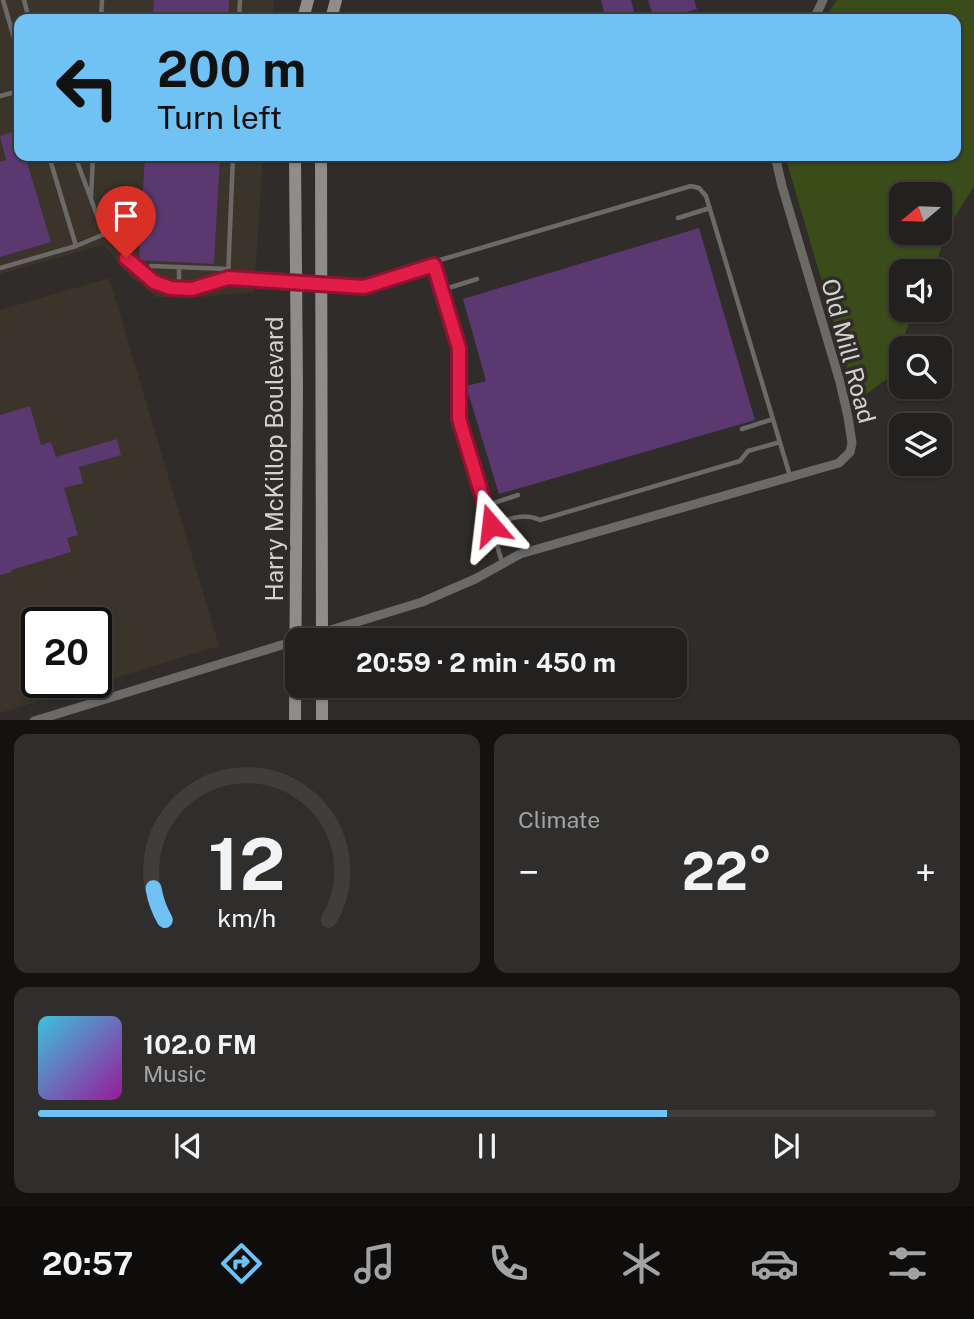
<!DOCTYPE html>
<meta charset="utf-8">
<style>
:root{--surface:#23211f;--page:#2f2e2c;--text:#f1f3f6;--muted:#a3a3a4;--line:#403e3d;--accent:#70c1f4}
body{margin:0;font-family:"Public Sans",sans-serif;background:var(--page);color:var(--text);height:100vh;display:flex;flex-direction:column;font-size:26px;white-space:nowrap}
*{box-sizing:border-box;margin:0}
p{font-size:23px;color:var(--muted)}
.icon{flex:none;width:38px;height:38px;fill:none;stroke:currentColor;stroke-width:2;stroke-linecap:round;stroke-linejoin:round}
.map{position:relative;height:720px;overflow:hidden}
.details{display:flex;flex-direction:column;gap:14px;padding:14px;background:#131211;flex:1}
.details>*{flex:none}
.top-card{position:absolute;left:14px;top:14px;width:947px;height:147px;border-radius:14px;box-shadow:0 2px 5px #0004,0 0 0 2px var(--line);background:#70c1f4;color:#111;overflow:hidden}
.needle{width:46px;rotate:251deg}
.fabs{position:absolute;left:889px;top:182px;display:grid;gap:14px}
.fabs a{display:grid;place-items:center;width:63px;height:63px;border-radius:14px;background:var(--surface);box-shadow:0 2px 5px #0004,0 0 0 2px var(--line);font-size:35px}
.speed{position:absolute;left:21px;top:607px;display:flex;gap:14px;font-size:35px;font-weight:700;text-align:center}
.speed>*{display:grid;place-content:center;width:91px;height:91px;border-radius:50%;background:var(--surface);box-shadow:0 2px 5px #0004,0 0 0 2px var(--line);line-height:1}
.speed .limit{border:4px solid #111;border-radius:10px;background:#fff;color:#111}
.pin{position:absolute;display:grid;place-items:center;width:60px;height:60px;color:#fff;margin:-72px -30px;border-radius:50% 50% 50% 0;rotate:-45deg;box-shadow:0 0 7px #0007}
.pin .icon{rotate:45deg}
.me{position:absolute;width:77px;margin:-38px;rotate:343deg;stroke-linejoin:round;filter:drop-shadow(0 0 5px #0008)}
.turn{display:flex;align-items:center;gap:24px;height:147px;padding:0 28px;font-size:32px}
.turn .icon{width:91px;height:91px;stroke-width:2.5}
.turn b{display:block;font-size:49px;line-height:60px}
.big{font-size:52px;font-weight:700;line-height:1.1}
.details .tile{flex:1;display:flex;flex-direction:column;justify-content:center;gap:10px;min-width:0;padding:0 24px;border-radius:14px;background:var(--page)}
.details .dial{align-items:center;gap:0}
.dial svg{height:182px;overflow:visible;fill:none;stroke:var(--line);stroke-width:7;stroke-linecap:round;text-anchor:middle}
.dial text{fill:var(--text);stroke:none}
.song{display:flex;align-items:center;gap:21px}
.cover{width:84px;height:84px;border-radius:10px;background:linear-gradient(135deg,hsl(190 70% 55%),hsl(300 70% 35%))}
.played{height:7px;border-radius:4px;background:linear-gradient(90deg,var(--accent) 70%,var(--line) 70%)}
.keys{display:flex;justify-content:space-around;direction:ltr}
.heat{display:flex;justify-content:space-between;align-items:center;font-size:38px;direction:ltr}
.details .tiles{flex:1;display:grid;gap:14px;grid-template-columns:1fr 1fr}
.tile:last-child{grid-column:span 2}
.trip{position:absolute;left:285px;top:628px;width:402px;height:70px;border-radius:14px;background:var(--surface);box-shadow:0 2px 5px #0004,0 0 0 2px var(--line);font-weight:700;line-height:70px;text-align:center}
.tab-bar{display:flex;height:112px;justify-content:space-around;align-items:center;background:#0e0d0c;color:var(--muted)}
.tab-bar .icon{width:49px;height:49px}
.tab-bar .current{color:var(--accent)}
.tab-bar b{font-size:32px;color:var(--text)}
.map>svg:first-child{display:block}
.built{fill:#3b342b;fill-rule:evenodd}
.green{fill:#394c1a;fill-rule:evenodd}
.building{fill:#5b3970}
.lines{fill:none;stroke-linecap:round;stroke-linejoin:round}
.lane{stroke:#6c6a69;stroke-width:4.5}
.street{stroke:#6c6a69;stroke-width:9}
.secondary{stroke:#908c8a;stroke-width:12}
.route-casing{stroke:#92132f;stroke-width:18}
.route{stroke:#e11d48;stroke-width:12}
.labels{text-anchor:middle;stroke-width:7;stroke-linejoin:round;paint-order:stroke}
.street-label{font-size:24px;fill:#d4d2d0;stroke:#2f2c29}
</style>
<div class="map">
<svg width="974" height="721" viewBox="0 0 974 721">
<rect width="100%" height="100%" fill="#2f2c29"/>
<path class="built" d="M0 0H274L273 19H19V156H263L254 292 189 298 156 297 123 270 104 245 0 274Z
M109 278 219 646 0 713V310ZM37 623H96V682H37Z"/>
<path class="green" d="M837 0H974V186L953 220 932 271H901V310H914L888 378 857 401 785 156H956V19H824ZM901 194H940V233H901Z"/>
<path class="building" d="M154 0H229L228 19H153Z
M601 0H631L636 19H606Z
M648 0H694L697 9 664 19H654Z
M18 130 19 136V156H25L51 242 0 257V162L6 160 0 136Z
M145 156H220L214 264 139 260Z
M699 228 755 420 499 494 466 386 486 381 463 299Z
M30 406 41 445 51 442 56 457 117 439 121 455 79 467 83 483 64 488 78 535 67 538 71 552 11 570 12 572 0 575V415Z"/>
<g class="lines">
<path class="lane" d="M3 0 19 55
M24 0 29 19
M101 19 102 0
M239 19 240 0
M0 96 19 91
M49 156 76 246
M75 156 98 218 107 233 126 258 154 282 171 287 192 289 228 278 295 283
M91 197 93 156
M678 218 710 208
M151 266 228 269
M0 268 76 246 107 233
M228 278 233 156
M322 284 364 287 434 265
M179 288V267
M442 290 477 279
M742 429 773 419
M485 506 518 495
M490 525C508 520 522 512 540 520L740 461 748 451 780 442
M502 562 459 419V348L434 265 440 260 691 186 699 188 706 196 790 476"/>
<path class="street" d="M814 19 823 0
M34 721 422 602 475 579 520 554 839 463 850 452 852 443 848 417 840 382 782 186 775 156"/>
<path class="secondary" d="M303 19 308 0
M331 19 336 0
M295 156 297 387 295 721
M321 156 322 640
M322 686V721"/>
</g>
<g class="lines">
<g class="route-casing">
<path id="route" d="M126 258 154 282 171 288 192 289 228 278 364 287 434 265 459 348V419L491 525"/>
</g>
<use href="#route" class="route"/>
</g>
<g class="labels">
<g class="street-label">
<text transform="translate(848 351) rotate(75)" y="8">Old Mill Road</text>
<text transform="translate(275 459) rotate(-90)" y="8">Harry McKillop Boulevard</text>
</g>
</g>
</svg>
<div class="fabs">
<a><svg class="needle" viewBox="-14 -14 28 28"><path d="M0-13l5 13h-10z" fill="#e53935"/><path d="M0 13l5-13h-10z" fill="#a3a3a4"/></svg></a>
<a><svg class="icon" aria-label="sound" viewBox="0 0 24 24"><path d="M4 9h4l5-4v14l-5-4H4zM17 9q2 3 0 6"/></svg></a>
<a><svg class="icon" aria-label="search" viewBox="0 0 24 24"><circle cx="10" cy="10" r="6"/><path d="M15 15l6 6"/></svg></a>
<a><svg class="icon" aria-label="layers" viewBox="0 0 24 24"><path d="M12 4l9 5-9 5-9-5zM3 14l9 5 9-5"/></svg></a>
</div>
<div class="speed"><div class="limit">20</div></div>
<div class="pin" style="left:126px;top:258px;background:#d93025"><svg class="icon" aria-label="arrive" viewBox="0 0 24 24"><path d="M6 21V4h12l-3 4 3 4H6"/></svg></div>
<svg class="me" style="left:491px;top:525px" viewBox="-20 -20 40 40"><path d="M0-17L14 15 0 8-14 15z" fill="#e11d48" stroke="#fff" stroke-width="4"/></svg>
<div class="trip">20:59 · 2 min · 450 m</div>
<div class="top-card">
<div class="turn"><svg class="icon" aria-label="left" viewBox="0 0 24 24"><path d="M17 20v-9H6M10 6l-5 5 5 5"/></svg><div><b>200 m</b>Turn left</div></div>
</div>
</div>
<section class="details">
<div class="tiles">
<div class="tile dial"><svg viewBox="0 0 100 80">
<path d="M14 69A42 42 0 1 1 86 69"/>
<path d="M14 69A42 42 0 0 1 9 55" stroke="#70c1f4"/>
<text x="50" y="56" font-size="32" font-weight="700">12</text>
<text x="50" y="72" font-size="11">km/h</text>
</svg></div>
<div class="tile"><p>Climate</p>
<div class="heat"><a>−</a><b class="big">22°</b><a>+</a></div>
</div>
<div class="tile">
<div class="song"><i class="cover"></i><div><b>102.0 FM</b><p>Music</p></div></div>
<div class="played"></div>
<div class="keys"><svg class="icon" aria-label="previous" viewBox="0 0 24 24"><path d="M18 5L8 12l10 7zM5 5v14"/></svg><svg class="icon" aria-label="pause" viewBox="0 0 24 24"><path d="M8 5v14M16 5v14"/></svg><svg class="icon" aria-label="next" viewBox="0 0 24 24"><path d="M6 5l10 7-10 7zM19 5v14"/></svg></div>
</div>
</div>
</section>
<nav class="tab-bar">
<b>20:57</b>
<svg class="icon current" aria-label="directions" viewBox="0 0 24 24"><path d="M12 3l9 9-9 9-9-9zM9 14v-3h6M13 9l2 2-2 2"/></svg>
<svg class="icon" aria-label="music" viewBox="0 0 24 24"><path d="M9 18V5l10-2v13"/><circle cx="6" cy="18" r="3"/><circle cx="16" cy="16" r="3"/></svg>
<svg class="icon" aria-label="phone" viewBox="0 0 24 24"><path d="M5 4h4l2 5-3 2q2 4 5 5l2-3 5 2v4C11 20 4 13 5 4z"/></svg>
<svg class="icon" aria-label="climate" viewBox="0 0 24 24"><path d="M12 3v18M4 7l16 10M4 17L20 7"/></svg>
<svg class="icon" aria-label="car" viewBox="0 0 24 24"><path d="M5 17H2v-5l4-1 3-4h7l3 4 3 1v5h-3M9 17h6M6 11h13"/><circle cx="7" cy="17" r="2"/><circle cx="17" cy="17" r="2"/></svg>
<svg class="icon" aria-label="filters" viewBox="0 0 24 24"><path d="M4 7h16M4 17h16"/><circle cx="9" cy="7" r="2"/><circle cx="15" cy="17" r="2"/></svg>
</nav>
